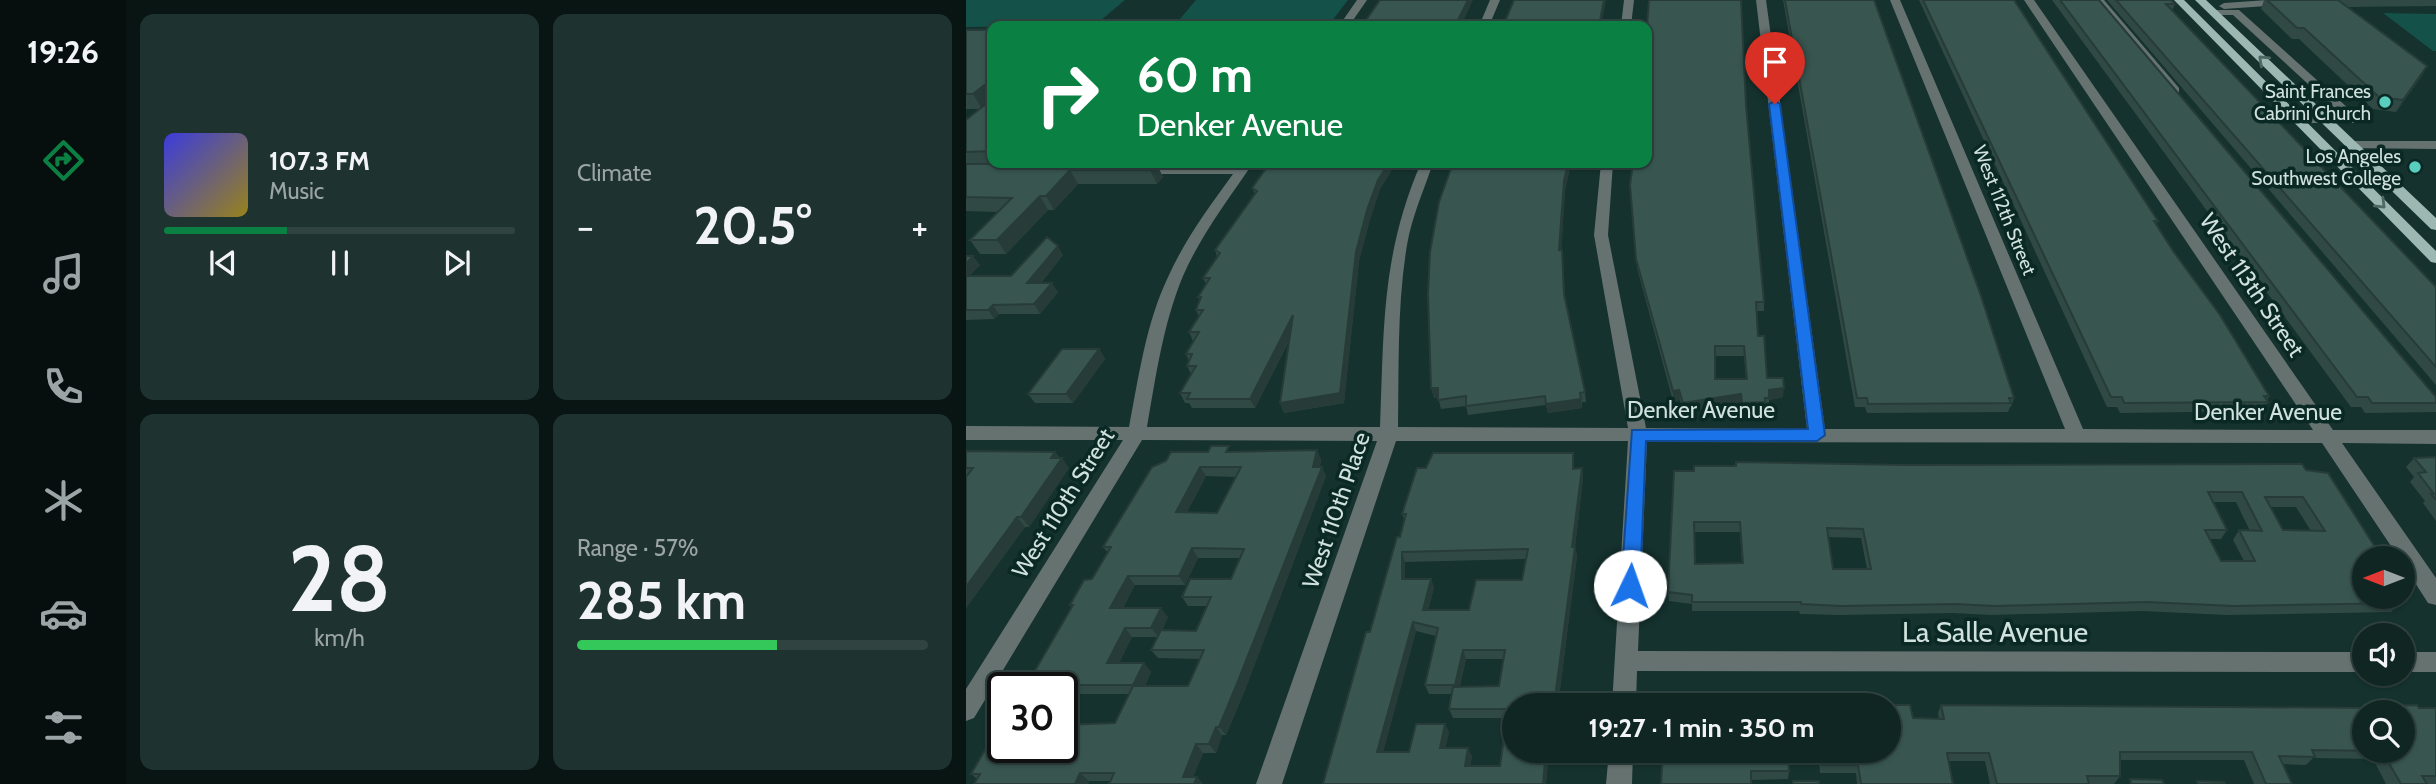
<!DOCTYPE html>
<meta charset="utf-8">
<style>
:root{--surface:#102622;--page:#1e322f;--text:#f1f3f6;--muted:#9ca5a5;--line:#304340;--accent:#0b8043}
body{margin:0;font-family:Cabin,sans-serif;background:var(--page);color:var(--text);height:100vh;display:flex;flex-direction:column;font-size:26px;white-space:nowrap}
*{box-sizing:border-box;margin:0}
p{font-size:23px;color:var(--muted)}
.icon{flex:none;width:38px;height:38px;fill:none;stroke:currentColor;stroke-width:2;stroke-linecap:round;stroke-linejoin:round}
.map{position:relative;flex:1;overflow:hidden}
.side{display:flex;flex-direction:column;gap:14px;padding:14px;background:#091513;width:840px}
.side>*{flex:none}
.banner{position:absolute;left:21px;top:21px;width:665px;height:147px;border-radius:14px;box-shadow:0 2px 5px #0004,0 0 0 2px var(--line);background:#0b8043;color:#fff;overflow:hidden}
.needle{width:46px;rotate:270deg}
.tools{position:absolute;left:1386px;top:546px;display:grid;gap:14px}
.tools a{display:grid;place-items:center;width:63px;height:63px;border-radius:50%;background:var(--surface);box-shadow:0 2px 5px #0004,0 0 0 2px var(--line);font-size:35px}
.speed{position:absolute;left:21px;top:672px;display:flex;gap:14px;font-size:35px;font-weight:700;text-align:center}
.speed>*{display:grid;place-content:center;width:91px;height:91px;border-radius:50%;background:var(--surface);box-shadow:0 2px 5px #0004,0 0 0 2px var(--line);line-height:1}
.speed .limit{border:4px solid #111;border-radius:10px;background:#fff;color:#111}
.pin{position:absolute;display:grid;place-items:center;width:60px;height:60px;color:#fff;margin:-72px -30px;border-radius:50% 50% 50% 0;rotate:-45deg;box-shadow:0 0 7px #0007}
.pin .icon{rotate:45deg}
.me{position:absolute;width:77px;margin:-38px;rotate:3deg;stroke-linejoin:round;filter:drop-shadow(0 0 5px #0008)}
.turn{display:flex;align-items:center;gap:24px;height:147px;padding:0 35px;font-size:32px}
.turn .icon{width:91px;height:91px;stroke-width:2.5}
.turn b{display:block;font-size:49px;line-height:60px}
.big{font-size:52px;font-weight:800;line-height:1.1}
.side .card{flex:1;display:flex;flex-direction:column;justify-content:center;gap:10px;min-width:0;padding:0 24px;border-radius:14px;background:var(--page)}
.side .dial{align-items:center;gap:0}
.dial b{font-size:91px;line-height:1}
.song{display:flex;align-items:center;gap:21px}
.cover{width:84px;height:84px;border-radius:10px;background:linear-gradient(135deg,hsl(240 70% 55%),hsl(50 70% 35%))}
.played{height:7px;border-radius:4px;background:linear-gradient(90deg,var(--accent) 35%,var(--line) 35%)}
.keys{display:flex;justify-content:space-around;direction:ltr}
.heat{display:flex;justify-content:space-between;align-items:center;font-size:38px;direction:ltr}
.charge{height:10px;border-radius:5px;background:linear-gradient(90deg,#34c759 57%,var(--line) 0)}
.side .tiles{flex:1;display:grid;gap:14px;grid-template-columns:repeat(2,1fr)}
.trip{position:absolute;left:536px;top:693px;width:399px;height:70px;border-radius:35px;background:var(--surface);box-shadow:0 2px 5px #0004,0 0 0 2px var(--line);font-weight:800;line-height:70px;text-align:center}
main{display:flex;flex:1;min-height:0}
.tabs{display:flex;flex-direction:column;width:126px;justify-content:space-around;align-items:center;background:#060f0e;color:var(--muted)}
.tabs .icon{width:49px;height:49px}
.tabs .on{color:var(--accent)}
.tabs b{font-size:32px;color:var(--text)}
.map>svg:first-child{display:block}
.green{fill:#145149}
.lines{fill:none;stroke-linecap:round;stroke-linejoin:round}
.minor{fill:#657270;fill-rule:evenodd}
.major{fill:#9db8b3;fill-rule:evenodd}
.wall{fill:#304945;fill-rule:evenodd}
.shaded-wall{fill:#273c38}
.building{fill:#385550;stroke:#273c38;stroke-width:2;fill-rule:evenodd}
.oneway{stroke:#4c6964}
.route{fill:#1a73e8;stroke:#114b97;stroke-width:2}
.poi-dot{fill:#59cebe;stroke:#0a2824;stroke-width:2.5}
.labels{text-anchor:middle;stroke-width:7;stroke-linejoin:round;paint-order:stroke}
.far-poi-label{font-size:19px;fill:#d0e1de;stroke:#0a2824;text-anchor:end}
.far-street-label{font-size:19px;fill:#d0e1de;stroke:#0a2824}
.street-label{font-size:23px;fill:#d0e1de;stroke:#0a2824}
.near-street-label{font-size:28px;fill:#d0e1de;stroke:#0a2824}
</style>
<main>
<nav class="tabs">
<b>19:26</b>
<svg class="icon on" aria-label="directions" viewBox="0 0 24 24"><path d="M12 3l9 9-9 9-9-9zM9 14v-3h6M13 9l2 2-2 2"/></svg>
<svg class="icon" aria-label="music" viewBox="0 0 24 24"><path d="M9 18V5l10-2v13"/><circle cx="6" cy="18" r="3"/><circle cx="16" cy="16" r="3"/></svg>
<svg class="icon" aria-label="phone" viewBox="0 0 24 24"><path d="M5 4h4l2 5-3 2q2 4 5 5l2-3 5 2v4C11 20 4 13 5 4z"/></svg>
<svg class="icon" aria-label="climate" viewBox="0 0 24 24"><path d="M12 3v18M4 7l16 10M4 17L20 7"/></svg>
<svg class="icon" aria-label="car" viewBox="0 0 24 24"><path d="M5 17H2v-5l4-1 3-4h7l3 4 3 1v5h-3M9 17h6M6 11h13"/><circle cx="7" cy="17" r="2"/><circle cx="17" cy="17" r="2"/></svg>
<svg class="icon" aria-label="filters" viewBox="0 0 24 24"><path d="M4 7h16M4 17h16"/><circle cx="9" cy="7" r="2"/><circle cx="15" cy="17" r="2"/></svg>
</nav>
<section class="side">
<div class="tiles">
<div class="card">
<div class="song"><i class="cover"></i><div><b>107.3 FM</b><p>Music</p></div></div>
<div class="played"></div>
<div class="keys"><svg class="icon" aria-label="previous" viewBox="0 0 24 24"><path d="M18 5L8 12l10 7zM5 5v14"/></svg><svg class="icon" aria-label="pause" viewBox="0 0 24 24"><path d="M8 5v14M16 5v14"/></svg><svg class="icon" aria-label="next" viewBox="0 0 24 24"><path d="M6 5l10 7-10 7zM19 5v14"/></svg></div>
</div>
<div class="card"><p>Climate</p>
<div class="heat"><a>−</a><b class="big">20.5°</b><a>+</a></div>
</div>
<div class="card dial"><b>28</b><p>km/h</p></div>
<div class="card"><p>Range · 57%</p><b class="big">285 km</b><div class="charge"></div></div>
</div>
</section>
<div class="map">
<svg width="1470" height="784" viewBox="0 0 1470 784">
<rect width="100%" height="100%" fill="#15322e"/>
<path class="green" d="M0 0H159L128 26 0 27Z
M230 0H382L362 26H208Z
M1417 13 1470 14V51H1467Z"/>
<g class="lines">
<path class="minor" d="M391 0H401L383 26H373Z
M524 0H534L523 26H513Z
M658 0H668L665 26H655Z
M790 0H800L859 429H1099L924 0H934L1117 429 1347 430 1058 0H1068L1367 430H1470V444L1376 443 1470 578V605L1462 603 1437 564V558H1433L1356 443 681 442 672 651 1398 652V672L671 671 670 705H646L662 441H430L316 784H290L411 441 176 440 8 718 0 721V689L157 440H0V426L163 427C173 376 180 322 203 275 220 238 243 207 267 174H171L166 173V167L272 166 275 163H287C262 200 235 235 217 276 197 324 190 376 181 427H414C418 330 415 255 455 163H467C458 190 446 216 441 245 431 305 433 367 432 427L662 428 628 235 635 163H647L642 235 680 428 841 429Z
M1128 0H1138L1213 88V92H1205Z
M1302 0 1320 2 1315 5 1258 9 1253 6 1258 3Z
M1244 10H1273L1392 117V123H1329L1327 120 1333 116H1377L1267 15H1247L1242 12Z
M1386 141H1470V149L1382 148 1380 145Z
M1437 652H1470V672H1437Z
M643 751H667L666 784H640Z"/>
<path class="major" d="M1208 0H1218L1470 251V263L1465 262Z
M1229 0H1240L1470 218V230L1465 229Z"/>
</g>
<path class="wall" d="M817 0H908L1048 398 1045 407H1044L1042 412 901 413 899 407H889Z
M953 0H1048L1192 221 1190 224 1207 251 1303 396 1301 400 1302 402 1296 411 1154 413 1151 407H1141Z
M1086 0H1133L1470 403V412L1399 413 1395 407H1385Z
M1141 0H1205L1209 4 1206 11 1470 287V385Z
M1298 0H1470V6L1382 7 1461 66 1455 77 1430 112 1407 109 1333 39H1326L1295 9Z
M0 30H26V101L24 103H26V163H208L190 164 197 177 191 184H112L88 210H82L40 254H14L4 240 33 212 0 211V120L13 109H0Z
M780 106 798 302V311H791L792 336 801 378 817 397 803 400V407H799L798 412H775V404L717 412 714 400 707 401 671 268 665 194ZM749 356H778L780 379H749Z
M304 163H430L414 189 404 219 393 261 378 403 318 413 314 403 324 339 289 408H226L223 403H219L214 393 225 374 221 366 223 361 220 354 227 341 223 332 233 316 230 310 234 300 232 297 240 284 237 278 251 257 249 250 289 194 286 188Z
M487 163H605L599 190 595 250 597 259 599 299 619 392 620 402H616V408L582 413 580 405 502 415 500 406 475 409 472 397 468 398 465 388Z
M97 255 75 283 92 292 74 314H33L28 319 0 320V256L14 265 3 276H45Z
M133 349 139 359 107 403H69L62 394Z
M351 450 355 460 354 467 360 476 279 690 260 735H256L250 753H237L227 777H231L237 784H143L145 781H123L122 784H8L11 779 5 774 37 747 149 723 163 694H113L96 724 106 607 104 605 126 579 142 553 137 547 186 467 267 452ZM240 476 270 477 251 513 221 512ZM232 558H274L265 579 216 597 222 606H241L230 631 196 630 202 617 157 608 169 585H219ZM166 637H191L185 650 192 658 234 659 222 686H179L185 672 178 663H153Z
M0 451 89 452 103 468 63 527H59L0 608Z
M1470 457V521L1457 503 1459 501 1444 482 1448 477 1440 467 1448 458Z
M608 462V469L616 468 617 478 609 547 611 556 592 705H548L583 751 580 784H357L439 521 436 514ZM560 559 556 580 503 610H462L468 588 465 579H439V562ZM450 631 470 636 459 685 463 694H486L483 709 487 718H541L534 766H504L506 756 479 748 483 732 443 752H417ZM500 659H538L533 686H494Z
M1336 464 1398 597H1434L1432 599 1434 603 1425 612 1261 615 1176 611 1025 615 987 613 874 615 834 614 833 611H726V604L703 601 702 592 728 471 939 465ZM1246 502H1270L1284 531 1273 530 1267 540 1278 561H1255L1244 539H1255L1261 530ZM1304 507H1330L1345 531 1317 530ZM728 532H774L776 563 729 564ZM862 537 895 538 901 569H867Z
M975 705 1406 708 1410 706 1470 708V784H1420L1407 759 1347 758 1340 765 1317 764 1326 784H1288L1278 760H1154V776L1148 784H1024L1019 761H982L987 784H891L890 773H854L853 758H822L823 771 822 779 785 780 697 751H922L947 718 973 719 972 713Z"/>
<path class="shaded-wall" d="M502 0H507L495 26H489Z
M638 0H640L635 26H633Z
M1461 66 1455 77 1430 112 1437 100Z
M26 79V101L16 109 7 94Z
M190 163 197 177 191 184 184 170Z
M423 163H430L414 189 404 219 393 261 378 403 318 413 314 403 401 210 412 180Z
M602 163H605L599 190 595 259 593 250 598 181Z
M104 170 112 184 88 210 80 196Z
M74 196 82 210 40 254 31 240Z
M92 246 97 255 67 292 61 283Z
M7 256 14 265 0 279V264Z
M86 283 92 292 74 314 68 304Z
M27 305 33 314 28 319 22 310Z
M327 315 331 324 289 408 284 399Z
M133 349 139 359 107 403 100 394Z
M465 388H472L475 397 468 398Z
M818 388 817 397 803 400V390Z
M713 390 714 400 707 401V391Z
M775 394V404L717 412V403Z
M615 399 616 408 582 413 580 404Z
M351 450 355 460 351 476 347 467Z
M89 452 95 460 96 458 103 468 63 527 55 517 85 458Z
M234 467 240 476 216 522 210 512Z
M356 467 360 476 279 690 260 735 253 727Z
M616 468 617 478 608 556 606 547Z
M51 517 59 527 0 608V587Z
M609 547 611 556 592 705H588Z
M226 548 232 558 219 585 213 576Z
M436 552 439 562V588L436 579Z
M162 576 169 585 152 617 144 608Z
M465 579 468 588 460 619 457 610Z
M195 608 202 617 193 637 185 628Z
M447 622 450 631 415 760 411 752Z
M159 628 166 637 149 672 141 663Z
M497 650 500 659 492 694 489 685Z
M178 663 185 672 175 694 167 685Z
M105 685 113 694 96 724V700Z
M479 724 483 732 478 756 474 748Z
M250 727 256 735 250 753 243 744Z
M230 744 237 753 224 784 217 777Z
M502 748 506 756 503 774 499 766Z
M580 751H583L580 784H577Z
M114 773 123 781 122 784H109Z
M231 777 237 784H228Z"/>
<path class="building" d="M414 0H502L489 26H396Z
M548 0H638L633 26H537Z
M683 0H775L780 106 798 302H790L792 336H798L801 378H817L818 388 803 390V398H799V402L776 403 775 394 717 403 713 390 707 391 670 259 664 185 667 163H681V26ZM749 346H778L781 379H749Z
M819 0H908L1015 296 1048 398H1043L1045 403 902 404 901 398H891Z
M957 0H1048L1192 221H1188L1207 251 1254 315 1303 396H1298L1302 402 1158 403 1156 397H1145Z
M1094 0H1133L1470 397V403H1406L1402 397H1391Z
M1150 0H1205L1209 4H1200L1470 287V367Z
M1301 0H1372L1461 66 1437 100 1413 97 1338 28H1331Z
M0 30H26V79L7 94H0Z
M21 103H26V151L0 152V120Z
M190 163 184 170H104L80 196H74L31 240H4L46 198 0 197V164Z
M304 163H423L412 180 401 210 390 252 374 393 314 403 327 315 284 399H221L224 393H214L230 366H221L226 354H220L233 332H223L237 310H230L235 297H232L244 278H237L254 253 249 250 291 191 286 188Z
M487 163H602L598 181 593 250H596L598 294 619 392 614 393 615 399 580 404 579 396 500 406V396L472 400V388H465L462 294 464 252 473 202Z
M81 237 92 246 61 283H86L68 304 27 305 22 310H0V276H45Z
M0 256H7L0 264Z
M96 349H133L100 394H62Z
M245 446H263L260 452 351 450 347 467H356L272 681 253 727H250L243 744H230L217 777H231L228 784H143L148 773H114L109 784H8L14 774H5L37 719V747H96V725L149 723 167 686H222L238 650H185L195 630 230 631 245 597H216L224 579H265L278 549 226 548 213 576H162L144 608H195L185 628H159L141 663H178L167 685H105L96 700V688H59L107 605H104L118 580 126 579 145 547H137L186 467 200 461 205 452H242ZM234 467H275L251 513 210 512Z
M0 451 89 452 85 458H96L55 517H51L0 587V477L7 468H0Z
M467 453H607V469L616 468 606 547H609L588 705H548V751H580L577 784H357L400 632H404L431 537H434L440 514H436L451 468H460ZM562 549 556 580H510L503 610H457L465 579H436V552ZM447 622 472 628 459 685H489L497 650H539L533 686 487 687 483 709H542L534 766H499L502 748H474L479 724H450L443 752H411Z
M1470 457V500L1465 494H1468L1452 473 1460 472 1448 458Z
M770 462 939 465 1336 464 1340 470 1362 473 1416 558H1398V597H1430L1434 603 1268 606 1181 602 1028 606 990 604 876 606 835 604V602H726V595L702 592 708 471H728V466H770ZM1242 492H1276L1296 531 1273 530 1289 561H1255L1239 530H1261ZM1299 497H1337L1359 531 1317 530ZM728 522H774L777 563 729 564ZM861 528 897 529 905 569H867Z
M777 704H818V705H777Z
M918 705H944L947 718 978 719 975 705 1411 708 1410 706 1451 705 1453 708H1470V776H1456L1461 784H1435L1416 751 1346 750 1349 757 1313 756 1326 784H1300L1286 752H1154V776H1121L1123 784H1031L1023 753H981L987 784H895L892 765H856L855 751H922V705ZM1398 712H1437V751H1398Z
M697 751H822L823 771H785V784H695Z
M1164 779 1196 780 1198 784H1165Z
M827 781H853V784H827Z
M1231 781 1258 782 1259 784H1232Z"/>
<defs><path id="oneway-chevron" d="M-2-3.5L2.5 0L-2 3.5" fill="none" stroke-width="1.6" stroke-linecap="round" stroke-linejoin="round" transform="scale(1.75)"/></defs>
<g class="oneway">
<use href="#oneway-chevron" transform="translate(1297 60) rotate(-137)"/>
<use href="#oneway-chevron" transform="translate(1415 204) rotate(45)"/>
</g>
<path class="route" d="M809 101 814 104 859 435 851 441H680L674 586 671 592H658L655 586 666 430 842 429 803 104Z"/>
<g class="poi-dot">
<circle cx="1419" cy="102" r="7"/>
<circle cx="1449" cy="167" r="7"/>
</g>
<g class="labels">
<g class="far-poi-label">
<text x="1405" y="98">Saint Frances<tspan x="1405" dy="22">Cabrini Church</tspan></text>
<text x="1435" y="163">Los Angeles<tspan x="1435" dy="22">Southwest College</tspan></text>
</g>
<g class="far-street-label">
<text transform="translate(1039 210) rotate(68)" y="7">West 112th Street</text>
</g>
<g class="street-label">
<text transform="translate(1286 285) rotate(56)" y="8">West 113th Street</text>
<text x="735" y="418">Denker Avenue</text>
<text x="1302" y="420">Denker Avenue</text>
<text transform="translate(97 503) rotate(-58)" y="8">West 110th Street</text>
<text transform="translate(370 510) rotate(-71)" y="8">West 110th Place</text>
</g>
<g class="near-street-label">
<text x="1029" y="642">La Salle Avenue</text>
</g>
</g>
</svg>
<div class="tools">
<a><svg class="needle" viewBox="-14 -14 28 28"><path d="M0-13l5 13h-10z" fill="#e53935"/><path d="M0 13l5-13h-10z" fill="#9ca5a5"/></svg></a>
<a><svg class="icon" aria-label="sound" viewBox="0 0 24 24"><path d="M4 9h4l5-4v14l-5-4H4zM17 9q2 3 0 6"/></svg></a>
<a><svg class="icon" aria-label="search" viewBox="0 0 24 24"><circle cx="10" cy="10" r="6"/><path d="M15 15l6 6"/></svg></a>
</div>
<div class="speed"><div class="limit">30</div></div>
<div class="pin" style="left:809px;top:104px;background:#d93025"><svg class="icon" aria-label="arrive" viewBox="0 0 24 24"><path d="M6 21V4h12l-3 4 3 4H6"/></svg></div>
<svg class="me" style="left:664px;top:586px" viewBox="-20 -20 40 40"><circle r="19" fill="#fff"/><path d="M0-13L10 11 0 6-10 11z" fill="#1a73e8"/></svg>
<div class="trip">19:27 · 1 min · 350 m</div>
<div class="banner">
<div class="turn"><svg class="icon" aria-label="right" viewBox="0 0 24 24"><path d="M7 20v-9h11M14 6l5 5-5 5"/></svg><div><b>60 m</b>Denker Avenue</div></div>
</div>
</div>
</main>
